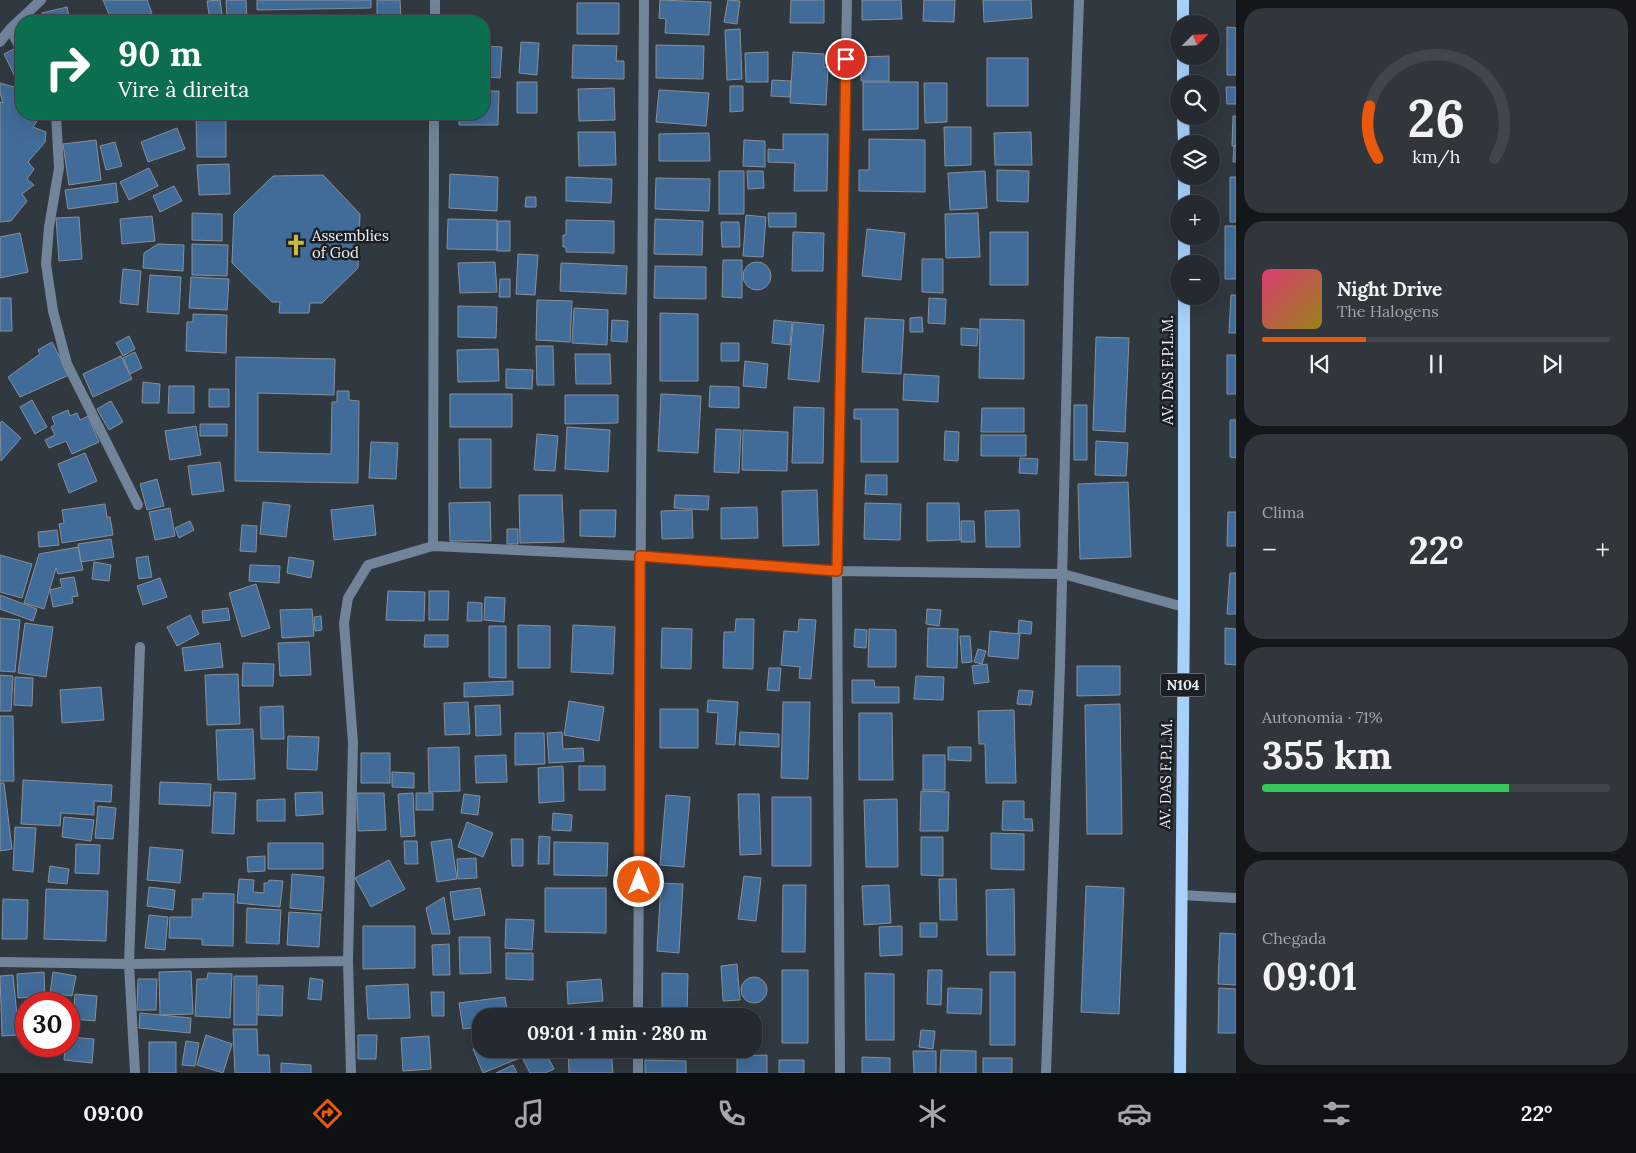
<!DOCTYPE html>
<html lang="pt">
<meta charset="utf-8">
<style>
:root{--surface:#242a30;--page:#30363c;--text:#f1f3f6;--muted:#a3a7ab;--line:#41464c;--accent:#ea580c}
body{margin:0;font-family:Lora,serif;background:var(--page);color:var(--text);height:100vh;display:flex;flex-direction:column;font-size:19px;white-space:nowrap}
*{box-sizing:border-box;margin:0}
p{font-size:16px;color:var(--muted)}
.icon{flex:none;width:28px;height:28px;fill:none;stroke:currentColor;stroke-width:2;stroke-linecap:round;stroke-linejoin:round}
.map{position:relative;flex:1;overflow:hidden}
.drawer{display:flex;flex-direction:column;gap:8px;padding:8px;background:#14171a;width:400px}
.drawer>*{flex:none}
.top-card{position:absolute;left:15px;top:15px;width:475px;height:105px;border-radius:20px;box-shadow:0 5px 20px #0002,0 0 0 1px var(--line);background:#0b6e4f;color:#fff;overflow:hidden}
.needle{width:32px;rotate:66deg}
.controls{position:absolute;left:1170px;top:15px;display:grid;gap:10px}
.controls a{display:grid;place-items:center;width:50px;height:50px;border-radius:50%;background:var(--surface);box-shadow:0 5px 20px #0002,0 0 0 1px var(--line);font-size:25px}
.speed{position:absolute;left:15px;top:992px;display:flex;gap:10px;font-size:25px;font-weight:700;text-align:center}
.speed>*{display:grid;place-content:center;width:65px;height:65px;border-radius:50%;background:var(--surface);box-shadow:0 5px 20px #0002,0 0 0 1px var(--line);line-height:1}
.speed .limit{border:8px solid #d22;background:#fff;color:#111}
.pin{position:absolute;display:grid;place-items:center;width:42px;height:42px;color:#fff;margin:-21px;border:2px solid #fff;border-radius:50%;box-shadow:0 1px 5px #0007}
.me{position:absolute;width:55px;margin:-28px;rotate:0deg;stroke-linejoin:round;filter:drop-shadow(0 0 4px #0008)}
.turn{display:flex;align-items:center;gap:18px;height:105px;padding:0 20px;font-size:22px}
.turn .icon{width:65px;height:65px;stroke-width:2.5}
.turn b{display:block;font-size:35px;line-height:42px}
.big{font-size:38px;font-weight:800;line-height:1.1}
.drawer .card{flex:1;display:flex;flex-direction:column;justify-content:center;gap:8px;min-width:0;padding:0 18px;border-radius:20px;background:var(--page)}
.drawer .dial{align-items:center;gap:0}
.dial svg{height:130px;overflow:visible;fill:none;stroke:var(--line);stroke-width:7;stroke-linecap:round;text-anchor:middle}
.dial text{fill:var(--text);stroke:none}
.song{display:flex;align-items:center;gap:15px}
.cover{width:60px;height:60px;border-radius:8px;background:linear-gradient(135deg,hsl(340 70% 55%),hsl(50 70% 35%))}
.played{height:5px;border-radius:2px;background:linear-gradient(90deg,var(--accent) 30%,var(--line) 30%)}
.keys{display:flex;justify-content:space-around;direction:ltr}
.heat{display:flex;justify-content:space-between;align-items:center;font-size:28px;direction:ltr}
.charge{height:8px;border-radius:4px;background:linear-gradient(90deg,#34c759 71%,var(--line) 0)}
.trip{position:absolute;left:472px;top:1008px;width:290px;height:50px;border-radius:20px;background:var(--surface);box-shadow:0 5px 20px #0002,0 0 0 1px var(--line);font-weight:800;line-height:50px;text-align:center}
.menu{display:flex;height:80px;justify-content:space-around;align-items:center;background:#0e1113;color:var(--muted)}
.menu .icon{width:35px;height:35px}
.menu .active{color:var(--accent)}
.menu b{font-size:22px;color:var(--text)}
main{display:flex;flex:1;min-height:0}
.map>svg:first-child{display:block}
.building{fill:#416b98;stroke:#87909a}
.lines{fill:none;stroke-linecap:round;stroke-linejoin:round}
.minor{stroke:#718499;stroke-width:10}
.primary{stroke:#a9d0fb;stroke-width:12}
.route-casing{stroke:#983908;stroke-width:12}
.route{stroke:#ea580c;stroke-width:9}
.labels{text-anchor:middle;stroke-width:5;stroke-linejoin:round;paint-order:stroke}
.shield{fill:#1b1f23;stroke:#adb1b7;stroke-width:1}
.shield-label{font-size:14px;font-weight:bold;fill:#ebf0f6}
.poi-label{font-size:15px;fill:#ebf0f6;stroke:#1b1f23;text-anchor:start}
.street-label{font-size:15px;fill:#ebf0f6;stroke:#1b1f23}
</style>
<main>
<div class="map">
<svg width="1236" height="1073" viewBox="0 0 1236 1073">
<rect width="100%" height="100%" fill="#303840"/>
<path class="building" d="M103 0H147L152 13 134 21H112Z
M220 0 223 21H210L207 1Z
M226 0H246L247 21H227Z
M257 0H371V8L257 10Z
M377 0H400L401 21H377Z
M660 0 711 2 709 35 665 33 666 19 659 18Z
M728 0 740 1 737 24 724 22Z
M791 0H824V23H790Z
M862 0H901L902 19 862 20Z
M924 0H955L954 22 923 21Z
M983 0H1031L1032 18 984 22Z
M577 3H619V34H577Z
M67 7 70 21H44L42 13Z
M1227 27 1236 28V75H1227Z
M740 29 742 79 727 80 725 30Z
M521 42 539 43 537 75 519 73Z
M573 45 617 46 616 61H624V79L572 78Z
M656 45 704 46 703 79 656 78Z
M484 46 502 47 500 78 484 77Z
M14 49 21 64V79L17 81 4 54Z
M768 52V82H746L745 53Z
M793 52 824 54V67H828L826 105 790 103Z
M889 56V81H861V57Z
M987 58H1028V106H987Z
M772 80 791 81 790 97 771 96Z
M517 82H537V113H517Z
M863 82H918V129L863 130Z
M0 83 21 89V114H39L41 115 33 127 46 132 45 142 28 162 34 169 27 179 34 185 22 194 27 201 11 221 0 222V102L3 103 0 93Z
M924 83H947V122L925 123Z
M730 86H743V111L730 112Z
M1226 87H1236V104H1227Z
M614 88 615 120 579 121 578 89Z
M659 90 709 93 706 126 656 122Z
M484 91H499L498 125H459V114H484Z
M136 114H157L138 118Z
M296 114H362V115L296 116Z
M1233 116H1236V146H1232Z
M196 118H226V157H197Z
M944 127H971V165L945 166Z
M177 128 185 149 148 162 141 142Z
M578 132H615L616 165 579 166Z
M1031 132 1032 165H995L994 133Z
M709 133 710 161H659V134Z
M783 134H828L827 191H794L795 163 768 162V149L783 150Z
M869 139 925 140V192L859 191V170H869Z
M96 140 101 180 69 185 63 144Z
M744 140 765 141V167L743 166Z
M115 142 122 166 106 170 100 146Z
M1234 146H1236V162H1233Z
M229 164 230 194 199 195 197 165Z
M149 168 158 186 129 200 120 182Z
M997 170 1029 171 1028 202 997 201Z
M719 171H744V214H719Z
M747 171H763L764 188 748 189Z
M985 171 987 208 950 210 948 173Z
M450 174 498 177 497 211 449 208Z
M323 175 360 214 358 268 322 303H310L309 313H279L280 302H272L232 263 234 214 273 176Z
M566 177 612 179 611 203 566 201Z
M1230 177H1236V222H1230Z
M656 178 710 179 709 211 655 209Z
M116 183 118 202 68 209 65 190Z
M174 186 182 201 160 212 153 196Z
M526 197H536V207H525Z
M192 213 222 214V241L192 240Z
M768 213H796V227H769Z
M978 213 980 257 946 258 945 214Z
M746 215 766 217 763 257 743 256Z
M152 216 155 241 122 244 120 219Z
M79 217 82 259 59 261 56 218Z
M448 219 497 220V250L447 249Z
M655 219 703 221 702 255 654 254Z
M566 220 614 221V253L566 252V247H563V235H566Z
M498 221H510V251H497Z
M721 222H739L740 247H722Z
M1225 226H1236V279H1225Z
M867 229 905 233 901 280 862 276Z
M793 232 824 233 823 271H792Z
M990 232H1028V285H990Z
M20 233 28 272 0 278V237Z
M158 244 184 245 183 271 143 268 144 253Z
M192 244 228 245 227 276 192 275Z
M518 254 538 255 535 295 516 294Z
M922 259H943V293L922 292Z
M723 260H742V298L722 297Z
M495 262 497 292 460 293 458 263Z
M743 276a14 14 0 1 1 28 0a14 14 0 1 1-28 0Z
M561 263 627 266 626 294 560 291Z
M655 266 706 267V299L654 298Z
M123 269 141 271 138 305 120 303Z
M150 275 181 277 179 314 147 312Z
M191 277 229 279 227 310 189 308Z
M500 279H510V297H499Z
M1231 295H1236V333H1229Z
M0 298H11L12 331H0Z
M929 298 946 299 945 324 928 323Z
M537 300 572 301 570 342 536 340Z
M458 306 497 307 496 338 458 337Z
M574 308 608 310 607 345 572 343Z
M660 313 698 314V381H660Z
M193 314 227 315 226 353 186 351 187 322H193Z
M922 317 923 332H910V318Z
M865 318 904 320 901 374 862 372Z
M980 319 1024 320V379L979 378Z
M612 320 628 321 627 342 611 341Z
M774 320 792 322 790 345 772 343Z
M793 322 824 325 819 382 788 379Z
M961 328 978 329 977 346 961 345Z
M129 336 135 349 123 356 116 343Z
M1096 337 1129 338 1125 432 1093 430Z
M52 342 69 375 20 397 8 377 40 354 38 350Z
M721 343H739V361H721Z
M536 346H553L554 385H537Z
M498 349 499 381 458 382 457 350Z
M135 352 142 368 130 374 123 358Z
M575 354H610L611 384H576Z
M1227 355H1236V394H1227Z
M121 356 132 379 93 397 83 374Z
M236 357 335 359 334 395 258 393V452L331 454 332 402H337V391H349V400L359 401 358 483 235 481Z
M745 361 768 364 766 388 743 386Z
M506 369 533 370 532 389 506 388Z
M904 374 939 376 938 402 903 400Z
M143 382 160 384 159 403H142Z
M169 386H194V413H168Z
M710 386 739 387V408L709 407Z
M209 389H229V407H209Z
M450 394H512V427H450Z
M661 394 701 396 698 453 658 451Z
M565 395H618V423L565 424Z
M32 400 47 427 35 434 20 407Z
M111 401 123 422 109 430 97 409Z
M1074 405H1087V460H1074Z
M794 407 824 408 823 463H792Z
M982 408H1024V432H981Z
M854 409H898V462H861V419H854Z
M68 410 70 416 77 413 80 420 88 416 99 442 72 454 66 441 49 448 45 440 55 435 51 427 55 425 52 417Z
M1230 420H1236V458L1230 457Z
M2 421 21 438 1 461 0 423Z
M200 424H227V436H200Z
M196 426 201 455 170 460 165 431Z
M567 427 610 430 608 472 565 469Z
M716 429 741 430 739 473 714 472Z
M743 430 788 432 787 471 742 470Z
M945 431 959 432 958 461 944 460Z
M537 434 558 436 555 471 534 470Z
M981 435H1026V456H981Z
M459 439H491V488H460Z
M1096 441 1128 443 1126 476 1095 475Z
M371 442 398 443 396 479 369 478Z
M85 453 97 481 69 493 58 464Z
M1020 458 1038 459 1037 474 1019 473Z
M220 462 224 491 192 495 188 466Z
M866 475H887V495L865 494Z
M157 479 164 506 147 510 140 484Z
M1128 482 1131 557 1080 559 1078 484Z
M817 490 819 545 783 546 782 491Z
M519 495H562L564 542 520 543Z
M675 495 709 496 708 510 674 508Z
M263 502 290 505 286 537 260 534Z
M490 502 491 541H450L449 503Z
M865 503 901 504 900 540 864 539Z
M927 503H959L960 540 927 541Z
M105 504 107 517H110L113 535 62 543 59 524 64 523 62 510Z
M373 505 376 535 334 540 331 510Z
M757 507 758 538 721 539V508Z
M170 508 175 536 155 540 149 512Z
M580 510H616L615 537 580 536Z
M692 510 693 538 662 539 661 511Z
M1019 510 1020 547H986L985 511Z
M1228 512H1236V546H1227Z
M190 521 194 530 179 538 175 528Z
M961 521H974L975 542H961Z
M242 525 257 526 256 552 240 551Z
M507 529H518V544H507Z
M57 530 59 545 39 547 38 532Z
M111 539 114 557 81 562 78 544Z
M78 547 83 570 58 574 56 568 44 609 24 603 39 554Z
M0 555 32 564 22 598 0 592Z
M148 556 152 577 139 579 136 558Z
M289 557 314 561 311 578 287 573Z
M94 562 111 565 109 581 92 579Z
M250 565 280 566 279 583 249 581Z
M1230 573H1236V614H1227Z
M74 577 78 596 72 597 73 603 53 607 50 590 62 587 60 579Z
M160 578 167 597 143 605 137 586Z
M256 584 270 628 242 637 229 593Z
M388 591 425 592 424 621 386 620Z
M429 591H449L448 620H429Z
M0 595 37 609 33 621 0 609Z
M485 597 505 598 504 622 484 620Z
M468 602 482 603V621H467Z
M228 608 230 620 203 623 202 611Z
M312 609 314 636 282 638 280 610Z
M927 609 941 610 939 626 926 624Z
M190 615 199 634 177 646 167 627Z
M321 616 322 630 315 631 314 617Z
M0 618 20 620 15 672 0 671Z
M736 619H754L753 669 723 668 724 632H735Z
M799 619 816 620 811 679 799 678 800 667 781 665 784 631 798 632Z
M1019 620 1032 622 1031 634 1018 633Z
M25 623 53 627 46 677 18 673Z
M518 625 550 626V668H518Z
M573 625 615 627 613 674 571 672Z
M489 626H506V678L489 677Z
M662 628 692 629 691 669 661 668Z
M928 628 958 629 957 668 927 667Z
M1225 628 1236 629V665L1225 664Z
M855 629 867 630 866 648 854 647Z
M869 629 896 630V667H868Z
M990 631 1020 634 1018 659 988 656Z
M425 635H448V647H424Z
M960 636H970L972 662 962 663Z
M309 642 311 675 280 676 278 643Z
M220 643 223 667 185 671 182 648Z
M978 649 986 651 982 664 974 662Z
M243 663 274 664 273 686H242Z
M987 664 989 682 974 684 972 666Z
M1077 666H1120V695L1077 696Z
M769 668H781L779 691 767 690Z
M238 674 240 724 207 725 205 675Z
M0 675 13 676 11 711H0Z
M916 676 944 677 943 700 914 699Z
M15 677 33 678 32 706 14 705Z
M852 680H874L875 687H899V703H852Z
M513 681V695L464 697V683Z
M101 687 104 720 62 723 60 690Z
M1019 690 1033 691 1031 705 1017 704Z
M708 700 738 702 735 745 716 744 718 713 707 712Z
M569 701 604 707 599 741 564 735Z
M468 702 470 734 445 735 444 703Z
M783 702H810L808 779 781 778Z
M1120 704 1122 834H1087L1085 705Z
M500 705 501 735 476 736 475 706Z
M283 706 284 739H261L260 707Z
M660 709H698V748H660Z
M1014 710 1016 783H986L985 744H979L978 711Z
M859 713H892L893 780H859Z
M0 716H13L14 781H0Z
M253 729 255 779 218 780 216 730Z
M562 732 563 749 583 748 584 761 549 763 547 733Z
M740 732 779 734V747L739 745Z
M515 733H544L545 764 515 765Z
M288 736 319 737 317 770 287 769Z
M459 747 460 791 429 792 428 748Z
M948 747H971V761L948 760Z
M361 753H390V783H361Z
M506 755 507 782 476 783 475 756Z
M923 755H945V790H923Z
M563 766 564 801 539 803 538 768Z
M579 766H605V790H579Z
M392 772 414 773V788L392 787Z
M23 780 112 785 111 802 94 801V815L61 813 60 826 21 824Z
M160 782 211 784 210 806 159 804Z
M0 783H4L12 849 0 851Z
M921 791 949 792 948 831H920Z
M214 792 236 793 234 834 212 833Z
M322 792 323 814 296 816 295 793Z
M357 793H384L386 830 358 831Z
M413 793 415 836 401 837 398 794Z
M416 793H433V810H416Z
M464 794 480 796 478 815 461 813Z
M738 794H759L761 854 740 855Z
M666 795 690 797 684 867 660 865Z
M772 797H811V866H772Z
M285 799V821H257V800Z
M897 799 898 867H866L864 800Z
M1003 801H1024V819H1032L1033 831 1002 830Z
M98 806 116 808 113 839 95 838Z
M553 813 572 815 571 831 552 830Z
M64 817 94 820 91 841 62 837Z
M467 822 493 833 483 857 458 847Z
M15 827 36 828 33 872 13 870Z
M991 833 1024 834V870L991 869Z
M539 836 550 837 549 864H538Z
M921 837H943V876L921 875Z
M451 839 457 879 437 882 431 842Z
M511 839H523V866H512Z
M404 841H417L418 864H405Z
M554 842 608 843 607 876 554 875Z
M268 843H323V869H268Z
M76 844 100 845 99 874 75 873Z
M150 847 183 850 180 883 147 880Z
M265 856V871L248 872 247 857Z
M476 858 477 878 458 879 457 859Z
M389 860 405 889 371 907 355 878Z
M50 866 69 869 67 884 48 882Z
M292 874 324 877 322 911 290 908Z
M744 876 761 878 756 921 738 919Z
M239 879 254 880 253 892 264 893V883H268L269 880 283 881 280 907 237 903Z
M939 879H956L957 920H940Z
M661 883 683 884 679 953 657 951Z
M783 885H806L805 952H782Z
M889 885 891 923 864 925 862 886Z
M1086 886 1124 888 1119 1014 1081 1012Z
M149 887 175 890 173 910 147 906Z
M480 888 485 915 454 920 450 892Z
M545 888H606V933L545 932Z
M46 889 108 891 106 941 44 939Z
M1014 889 1015 955H987L986 890Z
M203 893 234 894 233 946 202 945V939L169 938 170 917H192V899H203Z
M444 897 450 934H432L426 908Z
M3 899 28 900 27 939H2Z
M247 908 281 910 279 944 246 943Z
M289 912 321 914 319 947 287 945Z
M149 915 168 917 165 950 145 948Z
M506 919 534 920 532 950 505 948Z
M920 923H937V937H920Z
M363 926H415V968L363 969Z
M902 926V955L880 956 879 927Z
M1220 933 1236 934V985L1218 984Z
M459 937H490L491 973 460 974Z
M449 944 450 975H433L432 945Z
M506 953H533V980L506 979Z
M737 964 740 1000 723 1001 721 966Z
M782 970H808V1043H782Z
M928 970H942L941 1005 927 1004Z
M191 971 193 1014 160 1015 159 972Z
M44 972 45 996 18 998 17 974Z
M53 972 76 976 72 996 50 993Z
M990 972H1015V1045H990Z
M208 973 232 974 230 1018 195 1016 197 979H207Z
M662 973 688 974 687 1016H662Z
M865 973 894 974V1040H866Z
M13 975 19 1035 2 1036 0 976Z
M234 976H257V1025H234Z
M741 990a13 13 0 1 1 26 0a13 13 0 1 1-26 0Z
M310 978 323 980 321 1000 308 999Z
M138 979H157L156 1010H137Z
M601 979 603 1001 568 1004 567 982Z
M408 984 410 1018 368 1019 366 986Z
M259 985 283 986 282 1016 258 1015Z
M948 988 982 989 981 1014 947 1013Z
M1219 988 1236 989V1033H1218Z
M431 992H444V1016H432Z
M75 994 97 996 95 1021 73 1019Z
M505 997 508 1016H481V1027L463 1029 459 1003Z
M710 1008 735 1009V1016H709Z
M140 1013 191 1018 190 1033 139 1028Z
M233 1029H257L258 1055H269L270 1073H235Z
M921 1030 935 1031 933 1049 919 1047Z
M206 1035 232 1044 223 1073 197 1065Z
M358 1035H377L376 1059H358Z
M429 1036 431 1069 403 1071 401 1038Z
M69 1037 94 1039 92 1063 64 1060 65 1046H69Z
M186 1041 199 1043 195 1066 182 1065Z
M149 1042H176V1073H149Z
M481 1046V1049H519L522 1057 483 1073 473 1049Z
M544 1049 554 1069 545 1073H530L523 1059Z
M568 1049H611L613 1073H569Z
M941 1050 976 1051V1073H940Z
M913 1051H936V1073H914Z
M767 1055V1073H737V1056Z
M862 1057 890 1058V1073H862Z
M983 1058H1012V1073H983Z
M645 1060 686 1061V1073H645Z
M779 1060H804V1073H779Z
M281 1063 311 1065V1073H281Z
M513 1065 517 1073H496Z"/>
<g class="lines">
<path class="minor" d="M435 21V0
M10 29 21 49
M0 42 10 29 41 0
M56 114 59 168 49 227 46 264 53 311 67 364 138 505
M433 546 434 114
M1181 895 1236 898
M0 962 129 964 348 961
M638 1016 644 0
M135 1073 129 964 140 647
M351 1073 348 961 353 743 344 623 348 598 368 565 433 546 640 556 837 571 1063 574 1184 607
M638 1073V1049
M840 1073 837 571 847 0
M1046 1073 1060 666 1069 282 1079 0"/>
<path class="primary" d="M1183 0V24
M1183 56V84
M1183 116 1184 144
M1184 176V204
M1184 236V264
M1180 1073 1184 607V296"/>
</g>
<g class="lines">
<g class="route-casing">
<path id="route" d="M639 882 640 556 837 571 846 59"/>
</g>
<use href="#route" class="route"/>
</g>
<defs>
<g id="church-bare" transform="scale(1.725)"><path d="M-1.2-6h2.4v3.5h3.3v2.4h-3.3V6h-2.4V-.1h-3.3v-2.4h3.3Z" fill="#cbba39" stroke="#1b1f23" stroke-width="2.5" paint-order="stroke"/></g>
</defs>
<g fill-rule="evenodd">
<use href="#church-bare" x="296" y="245"/>
</g>
<g class="labels">
<rect class="shield" x="1160.5" y="673.5" width="45" height="23" rx="4"/>
<g class="shield-label">
<text x="1183" y="690">N104</text>
</g>
<g class="poi-label">
<text x="312" y="241">Assemblies<tspan x="312" dy="17">of God</tspan></text>
</g>
<g class="street-label">
<text transform="translate(1168 370) rotate(-90)" y="5">AV. DAS F.P.L.M.</text>
<text transform="translate(1166 774) rotate(-89)" y="5">AV. DAS F.P.L.M.</text>
</g>
</g>
</svg>
<div class="controls">
<a><svg class="needle" viewBox="-14 -14 28 28"><path d="M0-13l5 13h-10z" fill="#e53935"/><path d="M0 13l5-13h-10z" fill="#a3a7ab"/></svg></a>
<a><svg class="icon" aria-label="search" viewBox="0 0 24 24"><circle cx="10" cy="10" r="6"/><path d="M15 15l6 6"/></svg></a>
<a><svg class="icon" aria-label="layers" viewBox="0 0 24 24"><path d="M12 4l9 5-9 5-9-5zM3 14l9 5 9-5"/></svg></a>
<a>+</a>
<a>−</a>
</div>
<div class="speed"><div class="limit">30</div></div>
<div class="pin" style="left:846px;top:59px;background:#d93025"><svg class="icon" aria-label="arrive" viewBox="0 0 24 24"><path d="M6 21V4h12l-3 4 3 4H6"/></svg></div>
<svg class="me" style="left:639px;top:882px" viewBox="-20 -20 40 40"><circle r="17" fill="#ea580c" stroke="#fff" stroke-width="3"/><path d="M0-11L8 9 0 5-8 9z" fill="#fff"/></svg>
<div class="trip">09:01 · 1 min · 280 m</div>
<div class="top-card">
<div class="turn"><svg class="icon" aria-label="right" viewBox="0 0 24 24"><path d="M7 20v-9h11M14 6l5 5-5 5"/></svg><div><b>90 m</b>Vire à direita</div></div>
</div>
</div>
<section class="drawer">
<div class="card dial"><svg viewBox="0 0 100 80">
<path d="M14 69A42 42 0 1 1 86 69"/>
<path d="M14 69A42 42 0 0 1 9 37" stroke="#ea580c"/>
<text x="50" y="56" font-size="32" font-weight="700">26</text>
<text x="50" y="72" font-size="11">km/h</text>
</svg></div>
<div class="card">
<div class="song"><i class="cover"></i><div><b>Night Drive</b><p>The Halogens</p></div></div>
<div class="played"></div>
<div class="keys"><svg class="icon" aria-label="previous" viewBox="0 0 24 24"><path d="M18 5L8 12l10 7zM5 5v14"/></svg><svg class="icon" aria-label="pause" viewBox="0 0 24 24"><path d="M8 5v14M16 5v14"/></svg><svg class="icon" aria-label="next" viewBox="0 0 24 24"><path d="M6 5l10 7-10 7zM19 5v14"/></svg></div>
</div>
<div class="card"><p>Clima</p>
<div class="heat"><a>−</a><b class="big">22°</b><a>+</a></div>
</div>
<div class="card"><p>Autonomia · 71%</p><b class="big">355 km</b><div class="charge"></div></div>
<div class="card"><p>Chegada</p><b class="big">09:01</b></div>
</section>
</main>
<nav class="menu">
<b>09:00</b>
<svg class="icon active" aria-label="directions" viewBox="0 0 24 24"><path d="M12 3l9 9-9 9-9-9zM9 14v-3h6M13 9l2 2-2 2"/></svg>
<svg class="icon" aria-label="music" viewBox="0 0 24 24"><path d="M9 18V5l10-2v13"/><circle cx="6" cy="18" r="3"/><circle cx="16" cy="16" r="3"/></svg>
<svg class="icon" aria-label="phone" viewBox="0 0 24 24"><path d="M5 4h4l2 5-3 2q2 4 5 5l2-3 5 2v4C11 20 4 13 5 4z"/></svg>
<svg class="icon" aria-label="climate" viewBox="0 0 24 24"><path d="M12 3v18M4 7l16 10M4 17L20 7"/></svg>
<svg class="icon" aria-label="car" viewBox="0 0 24 24"><path d="M5 17H2v-5l4-1 3-4h7l3 4 3 1v5h-3M9 17h6M6 11h13"/><circle cx="7" cy="17" r="2"/><circle cx="17" cy="17" r="2"/></svg>
<svg class="icon" aria-label="filters" viewBox="0 0 24 24"><path d="M4 7h16M4 17h16"/><circle cx="9" cy="7" r="2"/><circle cx="15" cy="17" r="2"/></svg>
<b>22°</b>
</nav>
